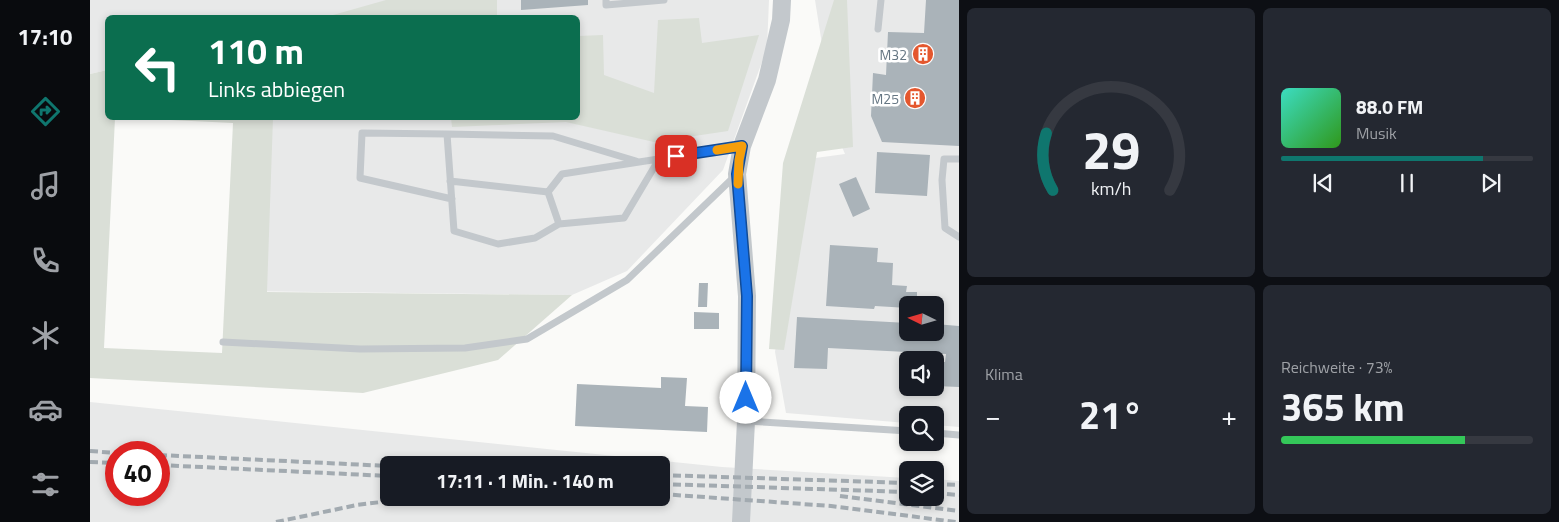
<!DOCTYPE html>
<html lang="de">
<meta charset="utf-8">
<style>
body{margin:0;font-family:"Titillium Web",sans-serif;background:#242831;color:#f1f3f6;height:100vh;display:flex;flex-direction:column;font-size:19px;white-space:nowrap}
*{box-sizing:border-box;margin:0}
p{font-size:16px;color:#9ea1a6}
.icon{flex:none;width:28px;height:28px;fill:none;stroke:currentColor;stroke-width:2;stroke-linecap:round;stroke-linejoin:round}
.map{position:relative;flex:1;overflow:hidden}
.details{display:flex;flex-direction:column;gap:8px;padding:8px;background:#0d0f14;width:600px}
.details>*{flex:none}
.top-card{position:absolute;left:15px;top:15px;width:475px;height:105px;border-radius:8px;box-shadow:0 2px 8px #0003;background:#0b6e4f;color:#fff;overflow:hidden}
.needle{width:32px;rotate:275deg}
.buttons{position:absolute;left:809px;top:296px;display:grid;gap:10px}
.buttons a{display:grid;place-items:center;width:45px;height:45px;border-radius:8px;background:#171b24;box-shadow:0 2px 8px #0003;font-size:25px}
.speed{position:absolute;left:15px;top:441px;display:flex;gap:10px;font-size:25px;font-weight:700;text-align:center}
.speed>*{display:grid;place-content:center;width:65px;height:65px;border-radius:50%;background:#171b24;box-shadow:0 2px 8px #0003;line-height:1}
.speed .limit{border:8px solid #d22;background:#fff;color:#111}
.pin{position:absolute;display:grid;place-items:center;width:42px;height:42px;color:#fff;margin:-21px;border-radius:10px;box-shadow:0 2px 8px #0006}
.me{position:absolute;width:55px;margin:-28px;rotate:0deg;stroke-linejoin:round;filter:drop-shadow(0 0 4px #0008)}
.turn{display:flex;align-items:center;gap:18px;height:105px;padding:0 20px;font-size:22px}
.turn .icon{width:65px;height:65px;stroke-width:2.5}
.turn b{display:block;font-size:35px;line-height:42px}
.big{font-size:38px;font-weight:700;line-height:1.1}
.details .widget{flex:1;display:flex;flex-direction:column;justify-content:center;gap:8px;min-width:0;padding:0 18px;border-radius:8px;background:#242831}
.details .dial{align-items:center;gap:0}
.dial svg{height:130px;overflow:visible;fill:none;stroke:#363941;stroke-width:7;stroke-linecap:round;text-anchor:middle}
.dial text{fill:#f1f3f6;stroke:none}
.song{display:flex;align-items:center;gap:15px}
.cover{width:60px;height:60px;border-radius:8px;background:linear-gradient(135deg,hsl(170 70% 55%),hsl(110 70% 35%))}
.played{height:5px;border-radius:2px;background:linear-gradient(90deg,#0f766e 80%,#363941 80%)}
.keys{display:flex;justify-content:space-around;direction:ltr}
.heat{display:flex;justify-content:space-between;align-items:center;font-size:28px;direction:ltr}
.charge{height:8px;border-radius:4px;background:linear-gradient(90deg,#34c759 73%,#363941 0)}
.details .tiles{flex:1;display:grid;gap:8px;grid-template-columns:repeat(2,1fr)}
.trip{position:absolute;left:290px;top:456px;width:290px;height:50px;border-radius:8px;background:#171b24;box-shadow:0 2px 8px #0003;font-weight:700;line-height:50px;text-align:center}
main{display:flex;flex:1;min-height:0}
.tabs{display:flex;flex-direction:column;width:90px;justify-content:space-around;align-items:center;background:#090b0e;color:#9ea1a6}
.tabs .icon{width:35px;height:35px}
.tabs .current{color:#0f766e}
.tabs b{font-size:22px;color:#f1f3f6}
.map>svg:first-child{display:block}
.built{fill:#e8e9e9;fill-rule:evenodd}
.green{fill:#dadfd7}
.building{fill:#aab3b9}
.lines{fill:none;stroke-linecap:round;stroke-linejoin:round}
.service{stroke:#c3c8cc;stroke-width:7}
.tertiary{stroke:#c3c8cc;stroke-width:18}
.rail{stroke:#a2aab0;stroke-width:4;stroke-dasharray:8 4;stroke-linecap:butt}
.route-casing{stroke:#114b97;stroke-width:12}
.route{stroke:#1a73e8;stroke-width:9}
.slow{stroke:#f59e0b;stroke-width:9}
.labels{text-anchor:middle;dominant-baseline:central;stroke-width:5;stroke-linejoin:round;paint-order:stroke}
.poi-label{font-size:14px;fill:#657683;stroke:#fff;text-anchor:end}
</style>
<main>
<nav class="tabs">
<b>17:10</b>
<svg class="icon current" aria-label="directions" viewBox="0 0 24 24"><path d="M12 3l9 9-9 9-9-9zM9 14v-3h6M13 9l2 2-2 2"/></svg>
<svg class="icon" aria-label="music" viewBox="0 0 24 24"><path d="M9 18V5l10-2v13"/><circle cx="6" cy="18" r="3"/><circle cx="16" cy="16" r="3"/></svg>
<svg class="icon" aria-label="phone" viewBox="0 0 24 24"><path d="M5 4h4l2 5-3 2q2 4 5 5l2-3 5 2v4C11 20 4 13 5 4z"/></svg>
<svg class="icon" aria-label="climate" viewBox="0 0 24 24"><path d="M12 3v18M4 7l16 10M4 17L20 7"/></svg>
<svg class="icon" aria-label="car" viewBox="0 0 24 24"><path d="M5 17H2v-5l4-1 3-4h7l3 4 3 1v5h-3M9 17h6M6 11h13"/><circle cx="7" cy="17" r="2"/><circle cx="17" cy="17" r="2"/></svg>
<svg class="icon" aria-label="filters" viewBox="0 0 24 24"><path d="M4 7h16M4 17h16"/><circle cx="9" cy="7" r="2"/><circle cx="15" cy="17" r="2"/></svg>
</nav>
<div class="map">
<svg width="869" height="522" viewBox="0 0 869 522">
<rect width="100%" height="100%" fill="#fafaf8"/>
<path class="built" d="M0,0h679l-2,48 -44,122 -96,101 -55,24 -330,-4 5,-173h331v-100h-470l-1,52 -17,4z
M725,0h144v427l-24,-2v-10h-27l-1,8 -121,-10 -11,-61 33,-193 37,-5 -9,-21zM818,305h27v27h-27zM818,360h27v28h-27z
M0,402l632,65 185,11 1,20h27v-19l24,2v41h-869zM26,452h43v43h-43zM299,465h272v33h-272z"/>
<path class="green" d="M296,0h111v17h-171z
M744,0h13l6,147 -36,5 -33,198 -15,-1 14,-186z
M609,18l3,25 57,-8 -31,96 -74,11 -88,-20 -114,5 -1,-9h127v-82l25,-1 1,40 50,18 4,-73z
M17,70l1,48h7l-11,230 118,5 11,-230 -104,-5h144l-6,174 305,3 -74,65 -135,33 -273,-15v-304z"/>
<path class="building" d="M431,0h67v5l-67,5z
M836,0h33v146l-77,-4 -11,-26 2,-43 13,2 2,-43 36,1z
M787,152l53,3 -3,41 -52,-3z
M766,177l14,32 -17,8 -14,-33z
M740,245l48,3 -1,14 16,1 -1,22 15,1 -1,6h11v8h6v5h-15v3l-33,-2 -1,3 -48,-3z
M609,283h9l-1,24h-9z
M604,312l25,1v16h-25z
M707,317l111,6v9h27v-8l24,2v61l-24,-1v-24h10l1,-8 -118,-6 -1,21 -33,-1z
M571,377l26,1 -2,28 23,1 -1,25 -132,-6 2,-42 84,4z
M21,471h5v7l-6,-1z"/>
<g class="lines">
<path class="service" d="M516,0v5l58,-5
M788,29l3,-29
M357,134l-85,-1 -2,45 92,21
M569,159l-35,59 -65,6 -11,-32 14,-18 180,-28
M869,159h-15l-2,21 3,48 14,9
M360,181l98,11
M469,224l-24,14 -37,6 -44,-13 -7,-97 106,2 83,25
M133,342l137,7 105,-1 62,-9 100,-59 108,-104
M656,421l162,10
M845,433l24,2"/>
<path class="tertiary" d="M651,522l5,-101 1,-125 -10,-122 5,-28 25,-66 14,-60 1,-20"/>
<path class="rail" d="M0,451l26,2
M69,455l230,11
M0,462l26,1
M69,465l230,11
M571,475l247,8
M571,484l247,8
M845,484l24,1
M845,493l24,2
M571,494l170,12 125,16
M750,496l119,15
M186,522l81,-17 56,-7"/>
</g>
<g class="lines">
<g class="route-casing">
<path id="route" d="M586,156l66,-10 -5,28 10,122 -1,102"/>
</g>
<use href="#route" class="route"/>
<path class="slow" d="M627,150l25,-4 -3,14 -1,24"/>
</g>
<defs>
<g id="building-disc" transform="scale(1.125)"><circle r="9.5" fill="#e4572e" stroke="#fff"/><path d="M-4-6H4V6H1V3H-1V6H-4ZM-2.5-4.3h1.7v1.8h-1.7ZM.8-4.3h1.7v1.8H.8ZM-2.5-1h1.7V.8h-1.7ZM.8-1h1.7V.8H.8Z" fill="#fff"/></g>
</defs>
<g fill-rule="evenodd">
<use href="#building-disc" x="833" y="54"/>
<use href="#building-disc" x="825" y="98"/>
</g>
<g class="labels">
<g class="poi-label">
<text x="817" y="54">M32</text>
<text x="809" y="98">M25</text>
</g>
</g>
</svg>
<div class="buttons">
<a><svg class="needle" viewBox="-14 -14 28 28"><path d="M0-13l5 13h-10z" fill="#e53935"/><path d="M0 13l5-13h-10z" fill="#9ea1a6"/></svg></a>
<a><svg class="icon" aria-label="sound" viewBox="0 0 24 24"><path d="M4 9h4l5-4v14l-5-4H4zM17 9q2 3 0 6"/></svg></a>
<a><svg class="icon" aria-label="search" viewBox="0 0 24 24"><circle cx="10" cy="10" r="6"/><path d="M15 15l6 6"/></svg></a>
<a><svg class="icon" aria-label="layers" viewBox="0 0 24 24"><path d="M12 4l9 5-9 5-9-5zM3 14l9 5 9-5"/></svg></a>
</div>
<div class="speed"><div class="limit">40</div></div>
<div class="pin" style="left:586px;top:156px;background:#d93025"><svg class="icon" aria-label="arrive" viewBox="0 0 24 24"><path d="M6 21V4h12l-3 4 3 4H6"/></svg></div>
<svg class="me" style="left:656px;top:398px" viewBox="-20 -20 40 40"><circle r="19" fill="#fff"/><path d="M0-13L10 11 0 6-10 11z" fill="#1a73e8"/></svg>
<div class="trip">17:11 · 1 Min. · 140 m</div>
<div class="top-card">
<div class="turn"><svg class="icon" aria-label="left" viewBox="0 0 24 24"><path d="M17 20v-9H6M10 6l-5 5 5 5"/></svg><div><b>110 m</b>Links abbiegen</div></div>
</div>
</div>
<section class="details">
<div class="tiles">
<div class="widget dial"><svg viewBox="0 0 100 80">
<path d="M14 69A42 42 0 1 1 86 69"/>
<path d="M14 69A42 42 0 0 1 10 34" stroke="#0f766e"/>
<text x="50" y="56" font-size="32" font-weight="700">29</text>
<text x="50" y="72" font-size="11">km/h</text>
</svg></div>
<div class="widget">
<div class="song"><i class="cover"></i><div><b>88.0 FM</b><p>Musik</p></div></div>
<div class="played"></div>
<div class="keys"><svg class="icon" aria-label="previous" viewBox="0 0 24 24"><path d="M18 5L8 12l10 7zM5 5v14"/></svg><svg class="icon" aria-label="pause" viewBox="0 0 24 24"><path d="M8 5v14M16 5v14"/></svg><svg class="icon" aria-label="next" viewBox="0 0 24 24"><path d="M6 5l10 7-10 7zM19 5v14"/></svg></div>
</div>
<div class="widget"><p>Klima</p>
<div class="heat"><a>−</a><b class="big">21°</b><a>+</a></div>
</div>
<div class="widget"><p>Reichweite · 73%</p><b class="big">365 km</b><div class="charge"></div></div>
</div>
</section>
</main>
